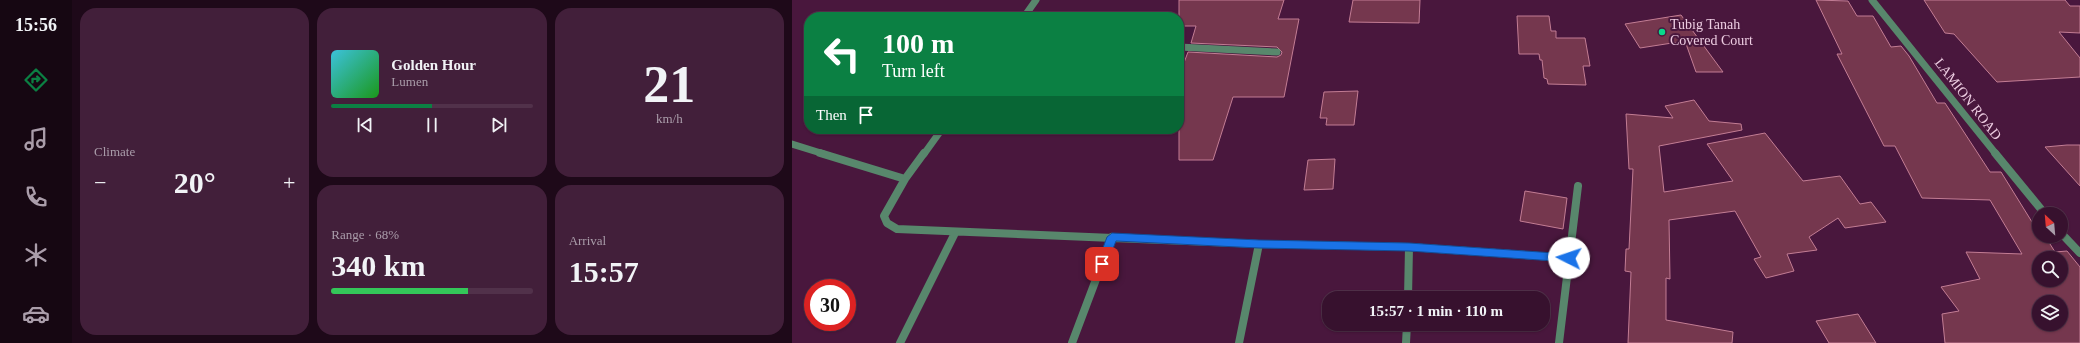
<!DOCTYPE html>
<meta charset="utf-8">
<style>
body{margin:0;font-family:"Times New Roman",serif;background:#421f3a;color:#f1f3f6;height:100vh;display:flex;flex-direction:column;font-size:15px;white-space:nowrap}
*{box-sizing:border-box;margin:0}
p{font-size:13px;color:#aa9daa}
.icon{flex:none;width:22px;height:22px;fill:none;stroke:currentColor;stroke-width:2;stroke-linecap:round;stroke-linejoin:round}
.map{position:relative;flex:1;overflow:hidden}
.details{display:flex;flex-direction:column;gap:8px;padding:8px;background:#1e0919;width:720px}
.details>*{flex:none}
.banner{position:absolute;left:12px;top:12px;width:380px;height:122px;border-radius:16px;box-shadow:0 1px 3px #0004,0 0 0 1px #51314a;background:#0b8043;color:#fff;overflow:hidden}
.needle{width:26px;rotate:334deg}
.tools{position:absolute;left:1240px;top:207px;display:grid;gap:8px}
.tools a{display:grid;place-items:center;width:36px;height:36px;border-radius:50%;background:#37112e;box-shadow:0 1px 3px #0004,0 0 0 1px #51314a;font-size:20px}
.speed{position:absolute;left:12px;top:279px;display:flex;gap:8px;font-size:20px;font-weight:700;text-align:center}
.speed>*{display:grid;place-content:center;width:52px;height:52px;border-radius:50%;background:#37112e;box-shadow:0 1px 3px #0004,0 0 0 1px #51314a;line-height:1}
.speed .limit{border:6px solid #d22;background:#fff;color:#111}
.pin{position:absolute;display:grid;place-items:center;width:34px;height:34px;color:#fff;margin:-17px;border-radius:8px;box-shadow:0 2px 6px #0006}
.me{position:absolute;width:44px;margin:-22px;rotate:274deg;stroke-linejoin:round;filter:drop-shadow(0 0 3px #0008)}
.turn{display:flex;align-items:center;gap:14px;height:84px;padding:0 12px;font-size:18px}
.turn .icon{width:52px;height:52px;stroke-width:2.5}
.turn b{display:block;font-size:28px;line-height:34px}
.then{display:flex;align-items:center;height:38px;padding:0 12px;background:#0003;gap:8px;font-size:15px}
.big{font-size:30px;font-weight:700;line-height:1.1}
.details .widget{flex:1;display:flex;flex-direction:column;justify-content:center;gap:6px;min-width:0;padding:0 14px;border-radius:16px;background:#421f3a}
.details .dial{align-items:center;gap:0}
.dial b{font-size:52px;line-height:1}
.song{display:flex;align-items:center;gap:12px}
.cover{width:48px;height:48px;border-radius:6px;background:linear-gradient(135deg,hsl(190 70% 55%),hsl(120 70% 35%))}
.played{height:4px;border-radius:2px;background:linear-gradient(90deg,#0b8043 50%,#51314a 50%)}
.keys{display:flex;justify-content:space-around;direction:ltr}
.heat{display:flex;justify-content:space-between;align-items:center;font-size:22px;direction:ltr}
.charge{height:6px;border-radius:3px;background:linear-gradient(90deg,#34c759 68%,#51314a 0)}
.details .tiles{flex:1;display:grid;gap:8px;grid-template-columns:repeat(3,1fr)}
.widget:first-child{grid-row:span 2}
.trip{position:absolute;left:530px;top:291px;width:228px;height:40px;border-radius:16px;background:#37112e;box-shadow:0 1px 3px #0004,0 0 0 1px #51314a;font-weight:700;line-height:40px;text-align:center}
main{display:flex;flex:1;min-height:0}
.tabs{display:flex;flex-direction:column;width:72px;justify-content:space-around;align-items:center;background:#160712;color:#aa9daa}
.tabs .icon{width:28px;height:28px}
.tabs .active{color:#0b8043}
.tabs b{font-size:18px;color:#f1f3f6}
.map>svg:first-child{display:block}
.building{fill:#75374e;stroke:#c37d94;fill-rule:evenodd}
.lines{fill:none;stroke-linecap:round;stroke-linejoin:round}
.minor-far1{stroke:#58876c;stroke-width:7}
.minor{stroke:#58876c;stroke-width:8}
.tertiary-far1{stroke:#58876c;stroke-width:7}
.tertiary{stroke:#58876c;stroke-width:8}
.route{fill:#1a73e8;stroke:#114b97}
.poi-dot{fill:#09d98b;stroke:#49173d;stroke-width:1.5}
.labels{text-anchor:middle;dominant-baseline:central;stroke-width:4;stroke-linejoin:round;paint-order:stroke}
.poi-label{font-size:14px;fill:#edcde2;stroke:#49173d;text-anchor:start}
.street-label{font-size:14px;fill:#edcde2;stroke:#49173d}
</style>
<main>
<nav class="tabs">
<b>15:56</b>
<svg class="icon active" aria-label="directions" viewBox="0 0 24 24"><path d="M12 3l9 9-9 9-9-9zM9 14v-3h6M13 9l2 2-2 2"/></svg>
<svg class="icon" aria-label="music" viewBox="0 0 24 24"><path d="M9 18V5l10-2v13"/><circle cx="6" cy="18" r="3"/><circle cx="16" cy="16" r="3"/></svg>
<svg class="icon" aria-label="phone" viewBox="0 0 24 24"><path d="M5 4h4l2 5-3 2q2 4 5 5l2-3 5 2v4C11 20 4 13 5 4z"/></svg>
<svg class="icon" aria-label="climate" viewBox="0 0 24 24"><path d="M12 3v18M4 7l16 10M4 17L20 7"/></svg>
<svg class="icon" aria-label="car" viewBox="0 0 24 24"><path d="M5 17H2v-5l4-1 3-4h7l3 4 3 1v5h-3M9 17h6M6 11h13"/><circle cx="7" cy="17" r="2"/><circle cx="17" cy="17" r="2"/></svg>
</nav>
<section class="details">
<div class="tiles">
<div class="widget"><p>Climate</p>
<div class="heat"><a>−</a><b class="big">20°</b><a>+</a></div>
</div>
<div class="widget">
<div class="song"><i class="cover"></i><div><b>Golden Hour</b><p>Lumen</p></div></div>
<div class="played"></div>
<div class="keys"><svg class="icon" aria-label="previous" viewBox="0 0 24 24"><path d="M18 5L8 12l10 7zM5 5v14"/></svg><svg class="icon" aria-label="pause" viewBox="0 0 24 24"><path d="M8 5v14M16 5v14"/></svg><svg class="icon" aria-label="next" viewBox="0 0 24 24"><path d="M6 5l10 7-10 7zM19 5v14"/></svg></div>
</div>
<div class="widget dial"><b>21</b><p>km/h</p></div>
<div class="widget"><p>Range · 68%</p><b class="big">340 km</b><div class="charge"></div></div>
<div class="widget"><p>Arrival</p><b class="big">15:57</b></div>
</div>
</section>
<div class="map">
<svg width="1288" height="343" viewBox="0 0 1288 343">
<rect width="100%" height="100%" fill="#49173d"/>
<path class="building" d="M387,0h105l-6,19h21l-15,78h-51l-20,63h-34v-92h3l6,-16 89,5 4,-2 1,-3 -5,-5 -86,-4 5,-17h-17z
M561,0h67l-1,23 -70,-1z
M1024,0l32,1 9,15h16l18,31 10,-1 8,10 28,47h8l45,69h11l31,50h5l2,4v10h6l10,16 12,-1 13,16v76h-135l-3,-29 17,-3 -18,-24 39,-8 -14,-27 56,2 -32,-54 -68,-2 -27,-52h-11l-47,-92h5zM1247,258h22v22h-22zM1247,302h22v22h-22z
M1132,0h141l5,6h10v27l-21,-1 21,26v19l-83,5 -43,-48 -9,-1z
M889,15l42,57h-27l-11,-31 -45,7 -15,-24z
M725,16h32l2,15h5v7h29l5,28h-7l3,19 -38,-1 -1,-5 -3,-1 -2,-18h-2l-1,-6h-20z
M566,91l-4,34h-28l1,-7h-7l4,-26z
M902,100l15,21 32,3 1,6 -83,16 5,46 69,-11 -26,-37 58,-11 38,48 37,-5 20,28 11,-2 15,20 -41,6 -7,-10 -29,19 8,13 -30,4 7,17 -28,7 -12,-19 7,-2 -26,-46 -66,9 1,59 -4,-1v42l67,12 -1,11h-104l3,-71 -6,-1 1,-22h3l4,-80h-4l-3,-55 47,4 -8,-12z
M1275,145h13v41l-35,-39z
M543,159l-2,30 -29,1 4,-30z
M733,191l42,7 -4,31 -43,-8z
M1066,314l18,29h-47l-13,-22z"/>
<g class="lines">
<path class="minor-far1" d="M232,17l12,-17
M387,47l98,5
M0,144l32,10
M132,154l18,-25"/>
<path class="minor" d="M28,153l85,26
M132,153l-19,26 -21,37 3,7 10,6 362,15 150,3 160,11
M616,298l1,-51
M108,343l55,-110
M280,343l40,-106
M447,343l20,-99
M614,343l1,-19
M767,343l19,-157"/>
<path class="tertiary-far1" d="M1080,0l124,154"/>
<path class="tertiary" d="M1203,153l50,61
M1269,233l19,20"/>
</g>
<path class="route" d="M320,233l147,7 150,3 160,11 5,4 -5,4 -160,-11 -150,-3 -143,-7 -10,26 -4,1 -5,-4 10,-27z"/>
<circle class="poi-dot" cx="870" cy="32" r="4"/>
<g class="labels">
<g class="poi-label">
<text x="878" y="24">Tubig Tanah<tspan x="878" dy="16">Covered Court</tspan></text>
</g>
<g class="street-label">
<text transform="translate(1176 99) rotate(52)">LAMION ROAD</text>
</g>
</g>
</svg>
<div class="tools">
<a><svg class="needle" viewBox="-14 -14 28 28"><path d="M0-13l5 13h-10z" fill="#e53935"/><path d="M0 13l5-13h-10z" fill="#aa9daa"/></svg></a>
<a><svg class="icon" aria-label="search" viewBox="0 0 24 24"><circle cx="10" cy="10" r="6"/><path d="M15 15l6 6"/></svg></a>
<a><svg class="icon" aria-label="layers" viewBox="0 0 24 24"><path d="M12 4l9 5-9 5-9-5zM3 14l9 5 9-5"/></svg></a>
</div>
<div class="speed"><div class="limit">30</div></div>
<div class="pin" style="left:310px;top:264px;background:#d93025"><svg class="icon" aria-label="arrive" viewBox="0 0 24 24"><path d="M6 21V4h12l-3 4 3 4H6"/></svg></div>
<svg class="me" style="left:777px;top:258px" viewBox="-20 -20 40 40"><circle r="19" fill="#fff"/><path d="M0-13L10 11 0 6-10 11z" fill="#1a73e8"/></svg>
<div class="trip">15:57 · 1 min · 110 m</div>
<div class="banner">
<div class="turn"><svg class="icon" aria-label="left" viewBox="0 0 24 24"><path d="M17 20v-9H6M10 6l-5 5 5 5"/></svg><div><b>100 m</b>Turn left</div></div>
<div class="then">Then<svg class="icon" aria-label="arrive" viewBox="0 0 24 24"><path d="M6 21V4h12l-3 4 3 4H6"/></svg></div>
</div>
</div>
</main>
